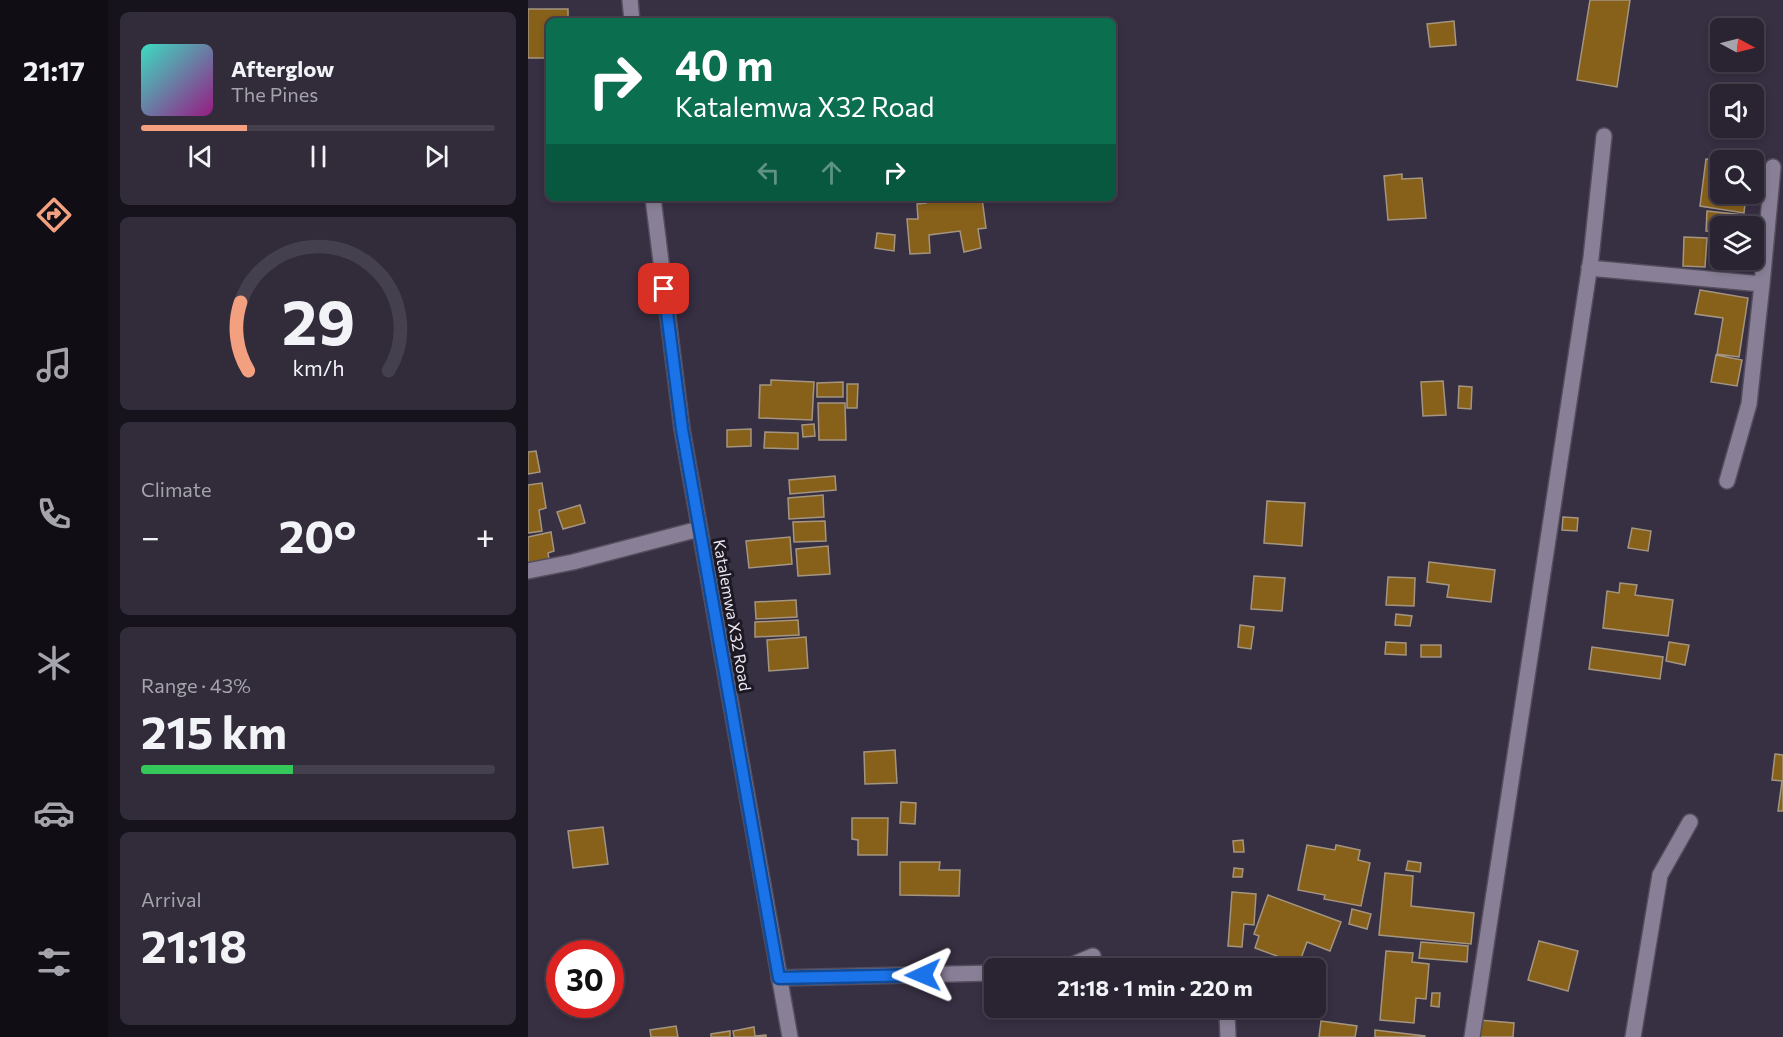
<!DOCTYPE html>
<meta charset="utf-8">
<style>
body{margin:0;font-family:Commissioner,sans-serif;background:#312b3a;color:#f1f3f6;height:100vh;display:flex;flex-direction:column;font-size:22px;white-space:nowrap}
*{box-sizing:border-box;margin:0}
p{font-size:20px;color:#a5a4ac}
.icon{flex:none;width:33px;height:33px;fill:none;stroke:currentColor;stroke-width:2;stroke-linecap:round;stroke-linejoin:round}
.map{position:relative;flex:1;overflow:hidden}
.side{display:flex;flex-direction:column;gap:12px;padding:12px;background:#17131c;width:420px}
.side>*{flex:none}
.hud{position:absolute;left:18px;top:18px;width:570px;height:183px;border-radius:9px;box-shadow:0 3px 9px #0003,0 0 0 2px #45404d;background:#0b6e4f;color:#fff;overflow:hidden}
.needle{width:39px;rotate:97deg}
.buttons{position:absolute;left:1182px;top:18px;display:grid;gap:12px}
.buttons a{display:grid;place-items:center;width:54px;height:54px;border-radius:9px;background:#292332;box-shadow:0 3px 9px #0003,0 0 0 2px #45404d;font-size:30px}
.speed{position:absolute;left:18px;top:940px;display:flex;gap:12px;font-size:30px;font-weight:700;text-align:center}
.speed>*{display:grid;place-content:center;width:78px;height:78px;border-radius:50%;background:#292332;box-shadow:0 3px 9px #0003,0 0 0 2px #45404d;line-height:1}
.speed .limit{border:9px solid #d22;background:#fff;color:#111}
.pin{position:absolute;display:grid;place-items:center;width:51px;height:51px;color:#fff;margin:-26px;border-radius:12px;box-shadow:0 3px 9px #0006}
.me{position:absolute;width:66px;margin:-33px;rotate:269deg;stroke-linejoin:round;filter:drop-shadow(0 0 4px #0008)}
.turn{display:flex;align-items:center;gap:21px;height:126px;padding:0 30px;font-size:27px}
.turn .icon{width:78px;height:78px;stroke-width:2.5}
.turn b{display:block;font-size:42px;line-height:51px}
.lanes{display:flex;align-items:center;height:57px;padding:0 30px;background:#0003;justify-content:center;gap:30px;direction:ltr}
.lanes .off{opacity:.35}
.big{font-size:45px;font-weight:700;line-height:1.1}
.side .tile{flex:1;display:flex;flex-direction:column;justify-content:center;gap:9px;min-width:0;padding:0 21px;border-radius:9px;background:#312b3a}
.side .dial{align-items:center;gap:0}
.dial svg{height:156px;overflow:visible;fill:none;stroke:#45404d;stroke-width:7;stroke-linecap:round;text-anchor:middle}
.dial text{fill:#f1f3f6;stroke:none}
.song{display:flex;align-items:center;gap:18px}
.cover{width:72px;height:72px;border-radius:9px;background:linear-gradient(135deg,hsl(170 70% 55%),hsl(310 70% 35%))}
.played{height:6px;border-radius:3px;background:linear-gradient(90deg,#f2a080 30%,#45404d 30%)}
.keys{display:flex;justify-content:space-around;direction:ltr}
.heat{display:flex;justify-content:space-between;align-items:center;font-size:33px;direction:ltr}
.charge{height:9px;border-radius:4px;background:linear-gradient(90deg,#34c759 43%,#45404d 0)}
.trip{position:absolute;left:456px;top:958px;width:342px;height:60px;border-radius:9px;background:#292332;box-shadow:0 3px 9px #0003,0 0 0 2px #45404d;font-weight:700;line-height:60px;text-align:center}
main{display:flex;flex:1;min-height:0}
.tabs{display:flex;flex-direction:column;width:108px;justify-content:space-around;align-items:center;background:#100e14;color:#a5a4ac}
.tabs .icon{width:42px;height:42px}
.tabs .active{color:#f2a080}
.tabs b{font-size:27px;color:#f1f3f6}
.map>svg:first-child{display:block}
.building{fill:#87601a;stroke:#a49580;stroke-width:1.5}
.lines{fill:none;stroke-linecap:round;stroke-linejoin:round}
.minor-casing{stroke:#544d5d;stroke-width:18}
.minor{stroke:#898097;stroke-width:15}
.route-casing{stroke:#114b97;stroke-width:15}
.route{stroke:#1a73e8;stroke-width:10}
.labels{text-anchor:middle;dominant-baseline:central;stroke-width:6;stroke-linejoin:round;paint-order:stroke}
.street-label{font-size:16px;fill:#ece7f4;stroke:#1c1922}
</style>
<main>
<nav class="tabs">
<b>21:17</b>
<svg class="icon active" aria-label="directions" viewBox="0 0 24 24"><path d="M12 3l9 9-9 9-9-9zM9 14v-3h6M13 9l2 2-2 2"/></svg>
<svg class="icon" aria-label="music" viewBox="0 0 24 24"><path d="M9 18V5l10-2v13"/><circle cx="6" cy="18" r="3"/><circle cx="16" cy="16" r="3"/></svg>
<svg class="icon" aria-label="phone" viewBox="0 0 24 24"><path d="M5 4h4l2 5-3 2q2 4 5 5l2-3 5 2v4C11 20 4 13 5 4z"/></svg>
<svg class="icon" aria-label="climate" viewBox="0 0 24 24"><path d="M12 3v18M4 7l16 10M4 17L20 7"/></svg>
<svg class="icon" aria-label="car" viewBox="0 0 24 24"><path d="M5 17H2v-5l4-1 3-4h7l3 4 3 1v5h-3M9 17h6M6 11h13"/><circle cx="7" cy="17" r="2"/><circle cx="17" cy="17" r="2"/></svg>
<svg class="icon" aria-label="filters" viewBox="0 0 24 24"><path d="M4 7h16M4 17h16"/><circle cx="9" cy="7" r="2"/><circle cx="15" cy="17" r="2"/></svg>
</nav>
<section class="side">
<div class="tile">
<div class="song"><i class="cover"></i><div><b>Afterglow</b><p>The Pines</p></div></div>
<div class="played"></div>
<div class="keys"><svg class="icon" aria-label="previous" viewBox="0 0 24 24"><path d="M18 5L8 12l10 7zM5 5v14"/></svg><svg class="icon" aria-label="pause" viewBox="0 0 24 24"><path d="M8 5v14M16 5v14"/></svg><svg class="icon" aria-label="next" viewBox="0 0 24 24"><path d="M6 5l10 7-10 7zM19 5v14"/></svg></div>
</div>
<div class="tile dial"><svg viewBox="0 0 100 80">
<path d="M14 69A42 42 0 1 1 86 69"/>
<path d="M14 69A42 42 0 0 1 10 34" stroke="#f2a080"/>
<text x="50" y="56" font-size="32" font-weight="700">29</text>
<text x="50" y="72" font-size="11">km/h</text>
</svg></div>
<div class="tile"><p>Climate</p>
<div class="heat"><a>−</a><b class="big">20°</b><a>+</a></div>
</div>
<div class="tile"><p>Range · 43%</p><b class="big">215 km</b><div class="charge"></div></div>
<div class="tile"><p>Arrival</p><b class="big">21:18</b></div>
</section>
<div class="map">
<svg width="1255" height="1037" viewBox="0 0 1255 1037">
<rect width="100%" height="100%" fill="#372f42"/>
<path class="building" d="M1062,0h40l-13,87 -40,-7z
M0,9h40v12h-19v37h-21z
M926,21l2,24 -26,2 -3,-23z
M1178,159l14,2v33h26l-2,19 -44,-7z
M874,174v5l20,-1 4,40 -38,2 -4,-44z
M397,198h57l4,30 -8,1 3,19 -17,4 -4,-21 -31,4 1,18 -20,1 -3,-35h11l-1,-15 9,-1z
M1179,211l37,4 -1,11h-23v6l-14,-1z
M349,233l18,2 -1,16 -19,-3z
M1156,237l23,1 -2,29 -22,-1z
M1172,290l48,8 -9,59 -22,-3 6,-36 -28,-4z
M1188,355l26,5 -5,26 -26,-4z
M243,380l43,2 -2,38 -53,-2 1,-33h11z
M915,381l3,34 -23,1 -2,-34z
M315,382v15h-26v-14z
M319,384h11l-1,24h-10z
M931,386l13,1 -1,22 -13,-1z
M290,403h27l1,37h-27z
M286,424l1,12 -12,1 -1,-12z
M223,429v17l-24,1v-17z
M237,432l33,1v16l-34,-1z
M8,451l4,21 -12,2v-22z
M307,476l1,14 -46,4 -1,-14z
M14,483l4,25 -7,2 3,21 -14,2v-48z
M295,495l1,22 -35,2 -1,-21z
M739,501l38,2 -3,43 -38,-3z
M52,505l5,18 -22,6 -6,-17z
M1035,517l15,1 -1,13 -15,-1z
M297,521l1,20 -32,1 -1,-20z
M1104,528l19,3 -3,20 -20,-3z
M23,532l3,19 -6,2 2,12 -22,3v-31z
M262,537l2,27 -43,4 -3,-27z
M300,546l2,28 -32,2 -2,-27z
M901,562l66,8 -4,32 -44,-5 2,-12 -22,-3z
M726,576l31,2 -3,33 -31,-2z
M860,577l27,1 -1,28 -28,-1z
M1092,583l17,2 -2,10 38,5 -5,36 -65,-8 4,-37 12,2z
M268,600l1,17 -41,2 -1,-17z
M868,614l16,2 -2,10 -15,-1z
M270,620l1,15 -44,2v-15z
M712,625l14,2 -3,22 -13,-2z
M278,637l2,31 -39,3 -2,-31z
M858,642l20,1v12l-21,-1z
M1141,642l20,3 -4,20 -19,-4z
M893,645h20v12h-20z
M1064,647l71,10 -3,22 -71,-10z
M367,750l2,33 -32,1 -1,-32z
M1247,754l8,1v56h-5l4,-30 -10,-1z
M373,802l15,1 -1,21 -15,-1z
M324,818h36l-1,37h-29v-15l-6,-1z
M75,827l5,37 -35,4 -5,-37z
M715,840l1,12h-10l-1,-11z
M779,845l28,5 1,-5 24,5 -2,10 12,3 -9,43 -37,-7 1,-4 -27,-5z
M880,861l13,2 -1,9 -14,-2z
M372,862h40l-1,8h21l-1,26 -59,-1z
M706,868l9,1 -1,8h-9z
M857,873l28,3 -2,30 63,7 -3,31 -92,-9z
M704,892l24,2 -2,31 -10,-1 -2,23 -14,-1z
M740,895l73,27 -11,29 -23,-9 -10,27h-14l-9,-3 3,-10 -22,-8 4,-12 -5,-2z
M824,909l19,5 -4,15 -18,-5z
M1011,941l39,10 -10,40 -40,-11z
M893,942l47,4 -1,16 -48,-4z
M858,951l27,2 -1,9 17,2 -3,35 -10,-1 -2,25 -34,-3z
M904,993h8l-1,14 -8,-1z
M951,1020l35,3 -1,14h-36z
M793,1021l36,5 -2,11h-36z
M148,1026l2,11h-27l-1,-7z
M226,1027l1,9 11,-1v2h-32l-1,-6z
M847,1030l50,6v1h-50z
M202,1031v6h-19v-3z"/>
<g class="lines">
<g class="minor-casing">
<path id="minor" d="M102,0l2,21
M125,198l29,231 108,608
M1061,268l173,16 -13,120 -22,77
M1234,284l11,-117
M0,571l45,-9 126,-33
M534,969l31,-13
M251,978l215,-5
M699,1013l1,24
M944,1037l119,-779 13,-122
M1105,1037l27,-162 30,-53"/>
</g>
<use href="#minor" class="minor"/>
</g>
<g class="lines">
<g class="route-casing">
<path id="route" d="M136,289l18,140 97,549 144,-3"/>
</g>
<use href="#route" class="route"/>
</g>
<g class="labels">
<g class="street-label">
<text transform="translate(205 615) rotate(80)">Katalemwa X32 Road</text>
</g>
</g>
</svg>
<div class="buttons">
<a><svg class="needle" viewBox="-14 -14 28 28"><path d="M0-13l5 13h-10z" fill="#e53935"/><path d="M0 13l5-13h-10z" fill="#a5a4ac"/></svg></a>
<a><svg class="icon" aria-label="sound" viewBox="0 0 24 24"><path d="M4 9h4l5-4v14l-5-4H4zM17 9q2 3 0 6"/></svg></a>
<a><svg class="icon" aria-label="search" viewBox="0 0 24 24"><circle cx="10" cy="10" r="6"/><path d="M15 15l6 6"/></svg></a>
<a><svg class="icon" aria-label="layers" viewBox="0 0 24 24"><path d="M12 4l9 5-9 5-9-5zM3 14l9 5 9-5"/></svg></a>
</div>
<div class="speed"><div class="limit">30</div></div>
<div class="pin" style="left:136px;top:289px;background:#d93025"><svg class="icon" aria-label="arrive" viewBox="0 0 24 24"><path d="M6 21V4h12l-3 4 3 4H6"/></svg></div>
<svg class="me" style="left:395px;top:975px" viewBox="-20 -20 40 40"><path d="M0-17L14 15 0 8-14 15z" fill="#1a73e8" stroke="#fff" stroke-width="4"/></svg>
<div class="trip">21:18 · 1 min · 220 m</div>
<div class="hud">
<div class="turn"><svg class="icon" aria-label="right" viewBox="0 0 24 24"><path d="M7 20v-9h11M14 6l5 5-5 5"/></svg><div><b>40 m</b>Katalemwa X32 Road</div></div>
<div class="lanes"><svg class="icon off" aria-label="left" viewBox="0 0 24 24"><path d="M17 20v-9H6M10 6l-5 5 5 5"/></svg><svg class="icon off" aria-label="ahead" viewBox="0 0 24 24"><path d="M12 20V5M6 11l6-6 6 6"/></svg><svg class="icon" aria-label="right" viewBox="0 0 24 24"><path d="M7 20v-9h11M14 6l5 5-5 5"/></svg></div>
</div>
</div>
</main>
